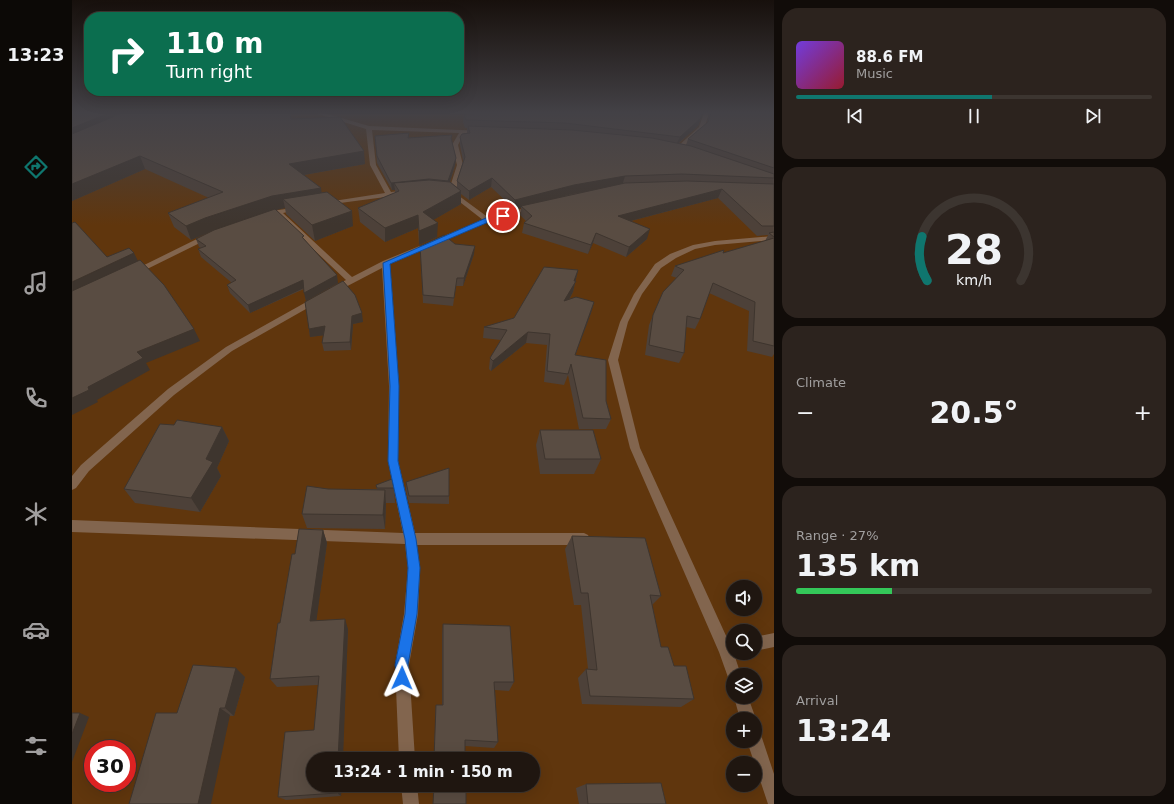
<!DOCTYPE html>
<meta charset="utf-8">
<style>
body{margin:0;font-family:"DejaVu Sans",sans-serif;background:#2c231e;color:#f1f3f6;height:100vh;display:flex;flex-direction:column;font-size:15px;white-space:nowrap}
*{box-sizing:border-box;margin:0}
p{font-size:13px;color:#a19f9f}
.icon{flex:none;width:22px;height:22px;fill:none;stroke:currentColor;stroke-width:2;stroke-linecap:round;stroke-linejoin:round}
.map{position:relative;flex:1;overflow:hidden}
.panel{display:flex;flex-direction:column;gap:8px;padding:8px;background:#110c09;width:400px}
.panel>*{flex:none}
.guide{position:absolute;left:12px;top:12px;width:380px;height:84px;border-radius:16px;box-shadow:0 4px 16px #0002,0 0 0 1px #3c3530;background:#0b6e4f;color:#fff;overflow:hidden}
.fabs{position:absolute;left:654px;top:580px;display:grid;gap:8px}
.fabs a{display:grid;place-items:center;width:36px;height:36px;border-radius:50%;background:#1f1610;box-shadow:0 4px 16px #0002,0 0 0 1px #3c3530;font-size:20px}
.speed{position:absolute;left:12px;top:740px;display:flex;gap:8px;font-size:20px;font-weight:700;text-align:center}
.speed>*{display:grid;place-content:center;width:52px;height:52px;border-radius:50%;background:#1f1610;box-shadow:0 4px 16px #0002,0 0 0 1px #3c3530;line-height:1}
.speed .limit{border:6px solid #d22;background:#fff;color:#111}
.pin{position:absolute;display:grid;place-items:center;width:34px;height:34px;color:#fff;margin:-17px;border:2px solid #fff;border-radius:50%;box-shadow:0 1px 4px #0007}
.me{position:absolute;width:44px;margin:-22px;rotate:1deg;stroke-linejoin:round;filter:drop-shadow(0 0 3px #0008)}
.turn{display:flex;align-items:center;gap:14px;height:84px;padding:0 16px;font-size:18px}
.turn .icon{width:52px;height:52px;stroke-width:2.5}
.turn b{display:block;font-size:28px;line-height:34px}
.big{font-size:30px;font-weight:600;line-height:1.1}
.panel .tile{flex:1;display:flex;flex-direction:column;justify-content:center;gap:6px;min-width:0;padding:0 14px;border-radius:16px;background:#2c231e}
.panel .dial{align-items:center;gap:0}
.dial svg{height:104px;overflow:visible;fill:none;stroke:#3c3530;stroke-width:7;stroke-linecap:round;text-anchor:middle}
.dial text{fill:#f1f3f6;stroke:none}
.song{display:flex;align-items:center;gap:12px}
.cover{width:48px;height:48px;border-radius:6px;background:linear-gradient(135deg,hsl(260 70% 55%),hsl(350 70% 35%))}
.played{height:4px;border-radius:2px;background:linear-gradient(90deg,#0f766e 55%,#3c3530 55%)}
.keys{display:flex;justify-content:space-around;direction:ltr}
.heat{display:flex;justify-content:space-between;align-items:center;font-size:22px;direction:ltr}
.charge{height:6px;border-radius:3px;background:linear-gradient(90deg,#34c759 27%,#3c3530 0)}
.trip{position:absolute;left:234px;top:752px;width:234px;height:40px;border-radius:20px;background:#1f1610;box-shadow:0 4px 16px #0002,0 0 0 1px #3c3530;font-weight:600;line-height:40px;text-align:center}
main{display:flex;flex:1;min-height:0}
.dock{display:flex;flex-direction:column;width:72px;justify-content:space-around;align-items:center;background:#0c0906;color:#a19f9f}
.dock .icon{width:28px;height:28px}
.dock .on{color:#0f766e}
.dock b{font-size:18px;color:#f1f3f6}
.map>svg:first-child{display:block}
.green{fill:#60360d;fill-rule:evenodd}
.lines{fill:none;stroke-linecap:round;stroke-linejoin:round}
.minor{fill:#82654e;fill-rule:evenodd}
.wall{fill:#4d4139}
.shaded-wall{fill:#3e352e}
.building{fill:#594c42;stroke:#3e352e}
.route{fill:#1a73e8;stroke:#114b97}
</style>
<main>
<nav class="dock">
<b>13:23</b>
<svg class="icon on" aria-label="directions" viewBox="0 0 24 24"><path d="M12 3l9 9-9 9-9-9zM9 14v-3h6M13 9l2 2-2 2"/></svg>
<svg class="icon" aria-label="music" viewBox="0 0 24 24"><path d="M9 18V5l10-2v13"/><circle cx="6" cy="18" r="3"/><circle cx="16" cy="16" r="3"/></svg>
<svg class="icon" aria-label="phone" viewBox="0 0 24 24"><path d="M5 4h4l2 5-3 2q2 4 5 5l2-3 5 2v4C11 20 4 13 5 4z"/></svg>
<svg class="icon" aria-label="climate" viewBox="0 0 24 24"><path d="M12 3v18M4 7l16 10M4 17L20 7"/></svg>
<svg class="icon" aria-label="car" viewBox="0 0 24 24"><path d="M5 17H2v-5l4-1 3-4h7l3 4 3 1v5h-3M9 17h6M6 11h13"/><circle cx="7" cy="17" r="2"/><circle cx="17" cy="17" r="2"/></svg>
<svg class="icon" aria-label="filters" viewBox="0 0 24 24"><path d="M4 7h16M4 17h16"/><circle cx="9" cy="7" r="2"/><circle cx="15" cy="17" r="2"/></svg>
</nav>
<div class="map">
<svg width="702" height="804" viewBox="0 0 702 804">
<rect width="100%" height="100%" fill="#291e15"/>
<path class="green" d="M0,113h702v691h-702zM661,587h22v22h-22zM661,631h22v22h-22zM661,675h22v22h-22zM661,719h22v22h-22zM21,749h34v34h-34zM241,759h220v26h-220zM661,763h22v22h-22z"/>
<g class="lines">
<path class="minor" d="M246,113h6l45,13 113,5v2l-2,1 -16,-1 -6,12 5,20 -8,28 34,25 43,-12 3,2 -45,13 -100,43 9,122 -1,75 17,72h169l4,2 2,4 -2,4 -4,2h-167l3,23 -2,46 -9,51 6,94h-16l-4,-94 9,-51 4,-46 -3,-24 -333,-12v-12l331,13 -15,-72 1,-75 -7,-118 -46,24h-6v-4l16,-8 -69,-65 -11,3 -3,-2 15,-6 23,-3v2l-18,4 69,64 31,-16 100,-41 -36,-28 2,-2 8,-25 -5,-20 7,-12 -87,-3 4,35 15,27 17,-2 3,2 -3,2 -83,11 -1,-1 3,-2 58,-9 -15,-28 -4,-36 -48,-15z
M632,113h5l-5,16 -24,21h-4v-2l23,-21z
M135,234l7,2 -77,38h-6l-1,-2z
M702,236v4l-59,5 -20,4 -19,9 -15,10 -19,26 -14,28 -10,38 22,88 93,203 8,24h-8v7l-4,-2 -10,-28 -89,-204 -22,-88 12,-38 14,-28 21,-30 15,-10 23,-9 22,-4z
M245,296l4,3 -1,2 -88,50 -58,44 -85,76 -13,17 -4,2v-14l9,-11 87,-76 58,-42z
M702,633v14l-19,4v-14z
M662,697h14l8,22 -1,2v-2h-15z
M683,733l6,2 13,39v30h-6l-21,-63h8z
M329,785h16l2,19h-16z"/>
</g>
<path class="wall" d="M0,113h219v6l74,45 -61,11 17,13v5l32,33 -38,15 -29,-27 -1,-6 -9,2 29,30 33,43 -32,18 -2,-12 -54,24 -20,-20 -3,-8 5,-2 -31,-26 -3,-8 3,-1 -2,-1 -3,-8 33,-14 -19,7 -19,8 -17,-13 -6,-14 41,-15 -64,-29 -73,32z
M637,113h65v241l-2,3 -25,-6 2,-40 -40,-18 -9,26 -5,10 -9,-2 -2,26 -5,10 -34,-8 4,-30 14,-33 14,-14 -6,-2 4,-10 90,-25 3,-6 -11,1 -39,-38 -87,23 16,18 -21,18 -33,-14 -5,11 -66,-21 2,-10 2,-2 -6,-6 1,-7 -7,1 -23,-22 -22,13 -8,-6v10l-28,16 4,17 -18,8 -1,-17 -33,14 -25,-20 -2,-14 37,-15v-3h-3l-15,-27 -2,-27 34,-3v5l43,4 4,16 -1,7 -5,17 7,5v-6l6,-20 -3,-16v-8l7,-4v-5h-2l-2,-6 1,-8 176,1 61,3 -3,8 -19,17 7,2 2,-6 19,-16z
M383,244l19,10 -11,32h-7l-3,20 -30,-3 -3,-57z
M506,270l-5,22 -4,8 25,2 -3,11 -16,43 31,45 5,18 -5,10h-27l-11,-54 -4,10 -20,-3 3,-37 -21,-2 -35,28 -2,-2 1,-11 11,-18 -18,-2 1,-11 30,-9z
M291,322l-10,2 -2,26 -27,1 -2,-8 2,-8 -14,2 -1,-8z
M102,425l48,2 7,14 -12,27 4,8 -21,36 -65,-9 -11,-14z
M468,430l61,29 -7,15h-54l-4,-29z
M334,482l43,14v8l-40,-1 -3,-13z
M304,485l18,3 1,15h-9l-1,26 -78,-1 -5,-14 26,-25h49z
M251,530l4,13 -11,78 32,8 -7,167 -55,4 -8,-3 36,-67 4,-45 -41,2 -7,-8 25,-125z
M500,536l89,60 -9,9 9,42 13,19 20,33 -13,8 -99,-3 -4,-26 8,-9h2l-7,-64h-7l-9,-56z
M371,624l71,58 -5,9 -14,-1 3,52 -4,6 -29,-2v13h-31l2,-54h6v-70z
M173,677l-11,39 -57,-3z
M514,784l80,20h-87l-3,-16z"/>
<path class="shaded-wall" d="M37,113h32l-69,30v-15z
M629,118l-3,8 -22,19 4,-8z
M292,151l1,13 -73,13 -3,-13z
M68,156l5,13 -73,32v-17z
M384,158l-1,7 -7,23v-7z
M553,176l-3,10 -50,8 -49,13 -2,-1v2l-7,1 1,-9 59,-15z
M420,178l-1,9 -22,13v-9z
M357,179v8l-35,-4 1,7h-3l-1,-7z
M249,188l2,14 -40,-3 2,9 -9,2 -66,22 -19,8 -5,-14 19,-8 67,-22z
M650,189l-4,9 -103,27 3,-9z
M389,191v13l-38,22v-14z
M280,211l1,15 -38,15 -3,-16z
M346,215v13l-33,14v-14z
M366,223l-1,14 -18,8v-14z
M578,229l-3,10 -21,18 3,-10z
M524,233l-3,10 -5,11 3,-9z
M403,246l-1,8 -11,32 1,-8z
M62,253l6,12 -68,33v-16z
M506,270l-5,22 -11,20 2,-11z
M265,275l1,8 -32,18 -2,-8z
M231,280l1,8 -54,25 -2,-8z
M522,302l-3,11 -20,53 4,-11z
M290,313l1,9 -10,2 -2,26 -1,-8 2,-26z
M253,326l1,9 -16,2 -1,-8z
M122,329l6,12 -54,22 4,7 -53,30 1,2 -26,13v-17l65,-46z
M456,332l-2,11 -35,28 2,-10z
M150,427l7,14 -12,27 4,8 -21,36 -9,-14 15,-39z
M313,490l1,14 -1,25 -2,-14z
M251,530l4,13 -12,88 -5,-10z
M273,619l3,10 -5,130h-5z
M164,668l9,9 -11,39 -9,-8z
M148,708l10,7 -19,89h-13z
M8,713l9,4 -17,45v-28z
M265,785h5l-1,11 -4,-3z"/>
<path class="building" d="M0,113h37l-37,15z
M50,113h168l1,6 49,-2 24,34 -75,13 32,24 -49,8 -67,22 -19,8 -18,-13 55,-21 -83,-36 -68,28v-50z
M417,113h149l2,2 2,-2h60l-1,5 -21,19 -115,-14 -99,-3 -2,-6z
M639,113h63v55l-86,-29 20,-17z
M396,126l104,4 80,8 39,8 83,28v4l-92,-4 -57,2 -51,9 -59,15 -23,-22 -23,13 -12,-10 8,-24 -5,-20 2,-3 8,-1z
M337,133l-1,5 44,-3 -1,3 5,20 -8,23 -19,-2 -38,4 -14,-27 -2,-20z
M357,180l21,2 11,9 -38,21 15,11 -19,8 -1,-16 -33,13 -27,-20 41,-17 -5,-8z
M615,181l87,3v42h-12l-40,-37 -104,27 32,13 -21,18 -33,-14 -5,12 -67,-22 8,-7 -11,-10 104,-23z
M255,192l25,19 -40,14 -29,-26z
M203,209l29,27 -2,1 35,38 -33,18 -1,-13 -55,25 -21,-20 9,-5 -38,-31 8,-3 -10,-7 18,-9z
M3,222l32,35 22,-9 5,5 -62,29v-59z
M702,232v5l-5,-4z
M372,235l11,9 20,2 -11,32h-7l-3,20 -31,-3 -3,-49z
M702,238v108l-21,-5 2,-39 -42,-19 -13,36 -13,-3 -3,37 -35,-8 4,-30 10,-23 21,-22 -9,-4 49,-16 -1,3z
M68,260l24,25 30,44 -57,23 6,6 -55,29 1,3 -17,8v-107z
M472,267l34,3 -4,11h2l-12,20 12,-4 18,5 -19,53 31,5v41l5,18 -28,-1 -12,-54 -3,10 -21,-3 3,-37 -22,-2 -35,29 -3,-3 17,-28 -23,-3 30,-9z
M271,281l12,14 7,18 -10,3 -2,26 -28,1 3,-17 -16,3 -4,-27z
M105,420l45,7 -16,32 7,3 -22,36 -67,-9 36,-65 14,1z
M468,430h53l8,29h-56z
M377,468v28h-40l-3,-14z
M320,479l2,9h-17l-1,-3z
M235,486l21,3 57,1 -2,25 -81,-1z
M227,529l24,1 -13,91 35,-2 -7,140h-25v26h24v8l-59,4 7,-65 29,-2 5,-54 -49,3 8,-56h2l12,-69h3z
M500,536l73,2 16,58 -11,-1 11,52h7l6,19h12l8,33 -104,-3 -4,-27 11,1 -9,-77h-7z
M371,624l67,2 4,56h-20l4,60 -33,-2v19h-31l2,-54h7z
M121,665l43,3 -11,40h-5l-22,96h-69l27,-91h21z
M0,713h8l-8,21z
M589,783l5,21h-78l-2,-20z
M362,785h32v19h-33z"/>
<linearGradient id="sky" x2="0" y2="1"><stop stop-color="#17100c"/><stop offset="0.5" stop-color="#434146"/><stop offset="1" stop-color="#434146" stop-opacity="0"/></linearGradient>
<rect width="702" height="225" fill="url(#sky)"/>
<path class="route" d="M431,214l3,2 -1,1 -14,4 -101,43 9,122 -1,75 18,78 4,29 -3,46 -9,51 1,13 -2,5 -5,2 -4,-2 -3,-18 10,-51 3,-46 -3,-29 -17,-78 2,-75 -7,-123 103,-45z"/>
</svg>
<div class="fabs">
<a><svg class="icon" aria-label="sound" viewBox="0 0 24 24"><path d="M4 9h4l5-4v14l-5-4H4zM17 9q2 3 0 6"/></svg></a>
<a><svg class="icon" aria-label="search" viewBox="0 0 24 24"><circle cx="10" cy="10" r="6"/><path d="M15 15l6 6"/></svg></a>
<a><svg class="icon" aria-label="layers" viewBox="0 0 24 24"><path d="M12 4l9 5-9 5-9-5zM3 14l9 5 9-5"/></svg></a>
<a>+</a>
<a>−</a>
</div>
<div class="speed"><div class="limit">30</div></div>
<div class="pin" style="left:431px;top:216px;background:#d93025"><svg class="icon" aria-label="arrive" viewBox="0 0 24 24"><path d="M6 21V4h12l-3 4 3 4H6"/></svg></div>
<svg class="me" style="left:330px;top:678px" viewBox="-20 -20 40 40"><path d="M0-17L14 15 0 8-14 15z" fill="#1a73e8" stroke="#fff" stroke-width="4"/></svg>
<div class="trip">13:24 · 1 min · 150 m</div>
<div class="guide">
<div class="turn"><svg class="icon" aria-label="right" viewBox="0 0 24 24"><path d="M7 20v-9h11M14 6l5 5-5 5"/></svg><div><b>110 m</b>Turn right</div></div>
</div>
</div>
<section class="panel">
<div class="tile">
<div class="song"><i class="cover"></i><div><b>88.6 FM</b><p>Music</p></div></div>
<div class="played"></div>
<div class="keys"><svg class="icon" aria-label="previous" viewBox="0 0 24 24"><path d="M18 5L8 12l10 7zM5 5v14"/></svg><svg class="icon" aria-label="pause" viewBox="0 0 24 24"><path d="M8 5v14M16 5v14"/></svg><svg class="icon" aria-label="next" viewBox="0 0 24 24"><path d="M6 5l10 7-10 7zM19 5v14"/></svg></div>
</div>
<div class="tile dial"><svg viewBox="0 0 100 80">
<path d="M14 69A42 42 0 1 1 86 69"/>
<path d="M14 69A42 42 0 0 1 10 35" stroke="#0f766e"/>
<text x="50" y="56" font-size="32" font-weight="700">28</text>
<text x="50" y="72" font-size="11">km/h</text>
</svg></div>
<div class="tile"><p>Climate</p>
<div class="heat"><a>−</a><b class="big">20.5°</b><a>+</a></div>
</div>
<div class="tile"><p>Range · 27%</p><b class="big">135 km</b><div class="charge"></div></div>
<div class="tile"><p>Arrival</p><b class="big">13:24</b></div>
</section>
</main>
